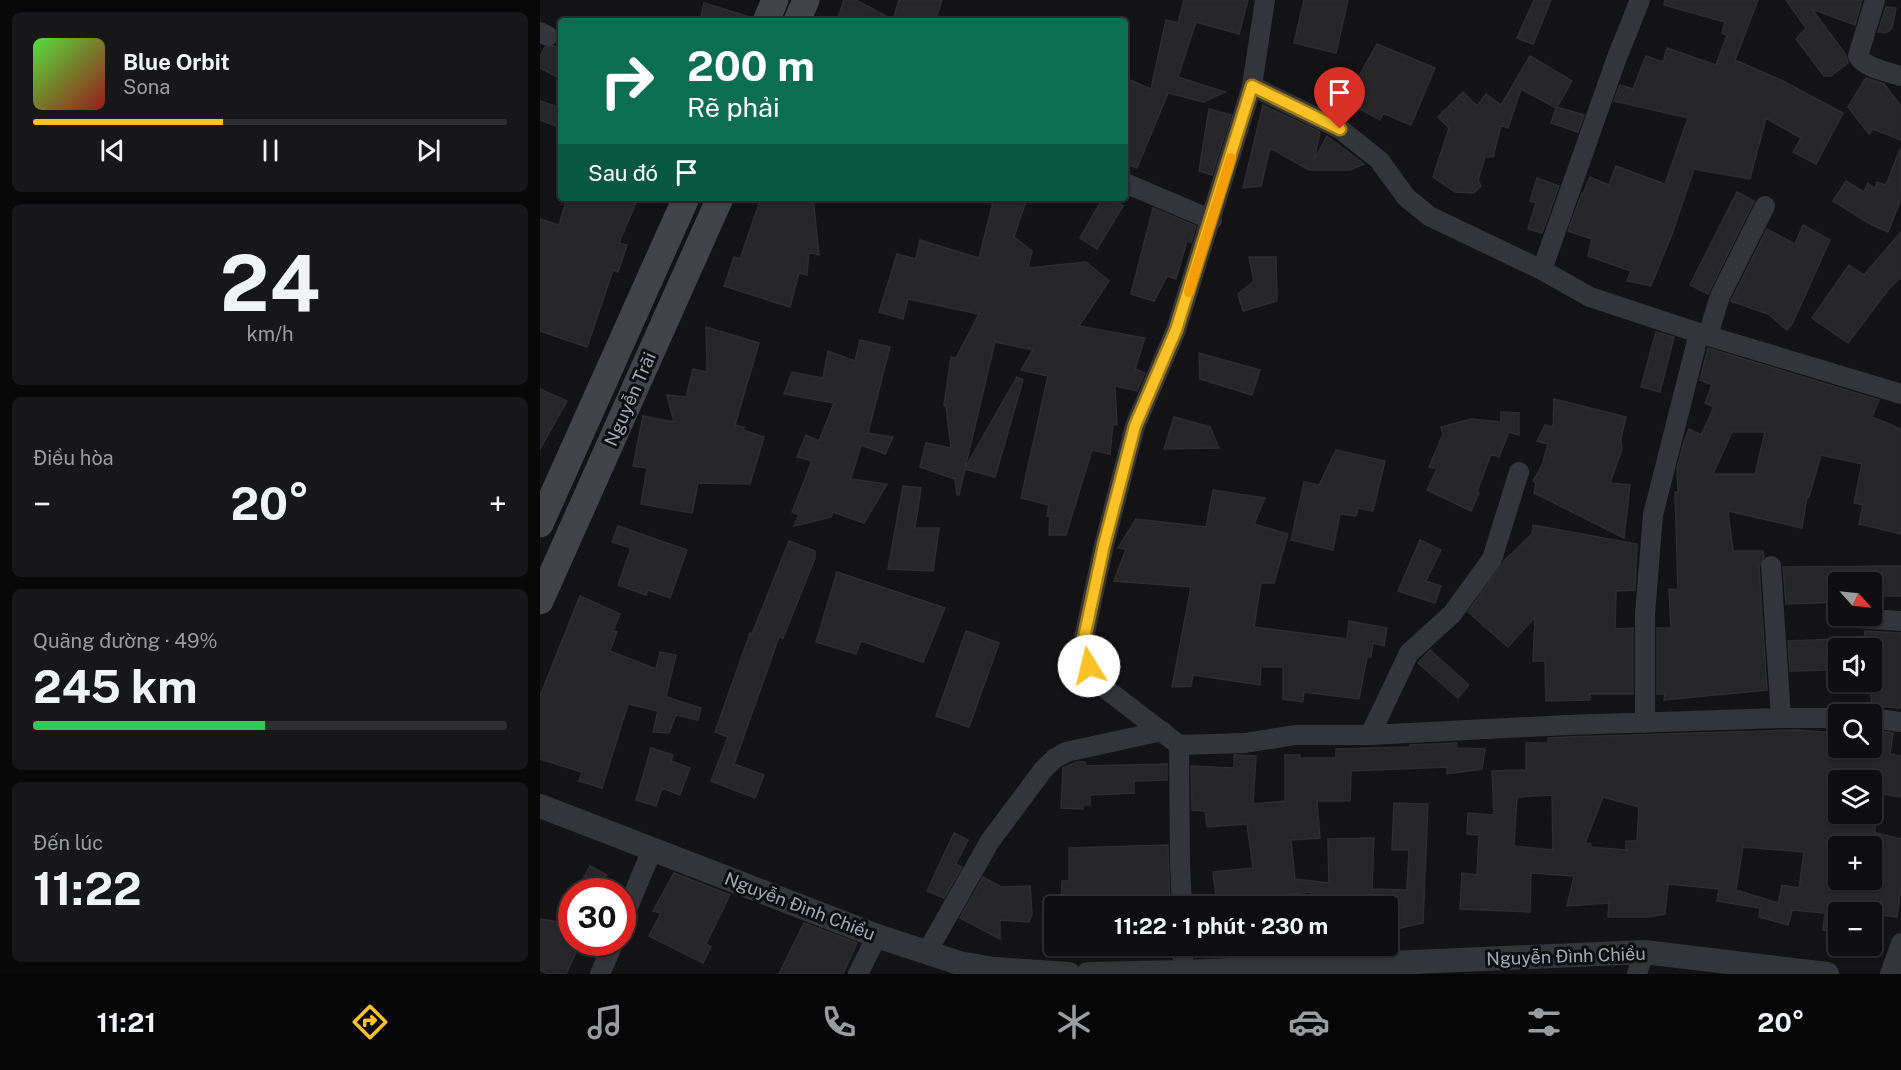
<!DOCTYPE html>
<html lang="vi">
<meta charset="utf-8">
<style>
body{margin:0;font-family:"Public Sans",sans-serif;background:#171719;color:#f1f3f6;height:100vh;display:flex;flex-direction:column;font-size:22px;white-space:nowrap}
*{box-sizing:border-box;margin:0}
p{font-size:20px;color:#9b9c9f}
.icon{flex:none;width:33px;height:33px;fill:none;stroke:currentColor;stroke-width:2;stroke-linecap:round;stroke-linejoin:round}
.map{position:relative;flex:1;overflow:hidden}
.panel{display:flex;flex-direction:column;gap:12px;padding:12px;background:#080809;width:540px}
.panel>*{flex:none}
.top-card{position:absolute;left:18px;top:18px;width:570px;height:183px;border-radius:6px;box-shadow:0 2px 4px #0004,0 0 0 2px #2e2e30;background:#0b6e4f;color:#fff;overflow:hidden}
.needle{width:39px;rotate:117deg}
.controls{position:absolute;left:1288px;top:572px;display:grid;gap:12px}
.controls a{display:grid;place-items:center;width:54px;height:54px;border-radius:6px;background:#0e0e10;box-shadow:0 2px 4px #0004,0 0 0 2px #2e2e30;font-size:30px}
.speed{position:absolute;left:18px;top:878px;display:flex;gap:12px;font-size:30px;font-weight:700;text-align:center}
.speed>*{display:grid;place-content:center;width:78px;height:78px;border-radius:50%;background:#0e0e10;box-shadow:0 2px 4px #0004,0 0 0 2px #2e2e30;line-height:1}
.speed .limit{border:9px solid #d22;background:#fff;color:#111}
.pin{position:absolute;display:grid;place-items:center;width:51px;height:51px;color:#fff;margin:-62px -26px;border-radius:50% 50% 50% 0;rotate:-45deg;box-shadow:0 0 6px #0007}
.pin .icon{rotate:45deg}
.me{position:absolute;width:66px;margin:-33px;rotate:351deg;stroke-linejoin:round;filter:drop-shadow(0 0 4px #0008)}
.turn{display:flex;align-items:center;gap:21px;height:126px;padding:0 30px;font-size:27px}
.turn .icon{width:78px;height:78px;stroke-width:2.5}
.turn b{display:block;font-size:42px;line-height:51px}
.then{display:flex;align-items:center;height:57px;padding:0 30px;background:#0003;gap:12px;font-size:22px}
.big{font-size:45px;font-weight:700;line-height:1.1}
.panel .card{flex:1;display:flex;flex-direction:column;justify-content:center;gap:9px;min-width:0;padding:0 21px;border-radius:9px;background:#171719}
.panel .dial{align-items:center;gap:0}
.dial b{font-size:78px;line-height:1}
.song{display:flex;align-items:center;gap:18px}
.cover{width:72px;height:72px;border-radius:9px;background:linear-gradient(135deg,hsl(110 70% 55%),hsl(0 70% 35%))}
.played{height:6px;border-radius:3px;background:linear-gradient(90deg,#fac227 40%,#2e2e30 40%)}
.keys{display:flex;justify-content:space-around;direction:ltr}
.heat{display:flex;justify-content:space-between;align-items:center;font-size:33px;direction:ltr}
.charge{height:9px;border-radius:4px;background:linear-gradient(90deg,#34c759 49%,#2e2e30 0)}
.trip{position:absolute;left:504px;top:896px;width:354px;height:60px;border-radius:6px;background:#0e0e10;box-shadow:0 2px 4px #0004,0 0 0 2px #2e2e30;font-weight:700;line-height:60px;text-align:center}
.tab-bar{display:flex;height:96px;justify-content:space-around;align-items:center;background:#060606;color:#9b9c9f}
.tab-bar .icon{width:42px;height:42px}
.tab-bar .active{color:#fac227}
.tab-bar b{font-size:27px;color:#f1f3f6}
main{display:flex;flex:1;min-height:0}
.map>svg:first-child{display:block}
.building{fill:#262629;stroke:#2d2d31;stroke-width:1.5;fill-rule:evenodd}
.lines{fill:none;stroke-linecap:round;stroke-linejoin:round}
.minor{stroke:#34353a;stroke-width:20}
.tertiary{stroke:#34353a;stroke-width:24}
.secondary{stroke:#42434a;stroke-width:27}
.route-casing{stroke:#a27e19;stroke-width:15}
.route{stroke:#fac227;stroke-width:10}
.slow{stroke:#f59e0b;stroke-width:10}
.labels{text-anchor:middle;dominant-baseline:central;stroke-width:6;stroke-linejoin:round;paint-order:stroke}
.street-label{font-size:18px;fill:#a4a8b6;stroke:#0e0e10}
</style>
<main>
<section class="panel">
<div class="card">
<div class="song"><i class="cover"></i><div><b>Blue Orbit</b><p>Sona</p></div></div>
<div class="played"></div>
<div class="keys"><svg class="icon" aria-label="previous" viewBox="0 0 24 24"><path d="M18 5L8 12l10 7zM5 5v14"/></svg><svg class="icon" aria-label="pause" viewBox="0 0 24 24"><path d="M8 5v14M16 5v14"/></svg><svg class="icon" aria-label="next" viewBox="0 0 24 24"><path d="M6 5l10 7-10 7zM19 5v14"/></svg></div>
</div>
<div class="card dial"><b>24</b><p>km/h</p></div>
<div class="card"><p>Điều hòa</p>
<div class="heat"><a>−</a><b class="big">20°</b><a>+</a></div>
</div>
<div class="card"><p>Quãng đường · 49%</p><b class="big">245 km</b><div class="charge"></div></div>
<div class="card"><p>Đến lúc</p><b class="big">11:22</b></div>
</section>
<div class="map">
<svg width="1361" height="974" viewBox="0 0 1361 974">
<rect width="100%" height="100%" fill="#131315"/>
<path class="building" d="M304,0h12l37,20 6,-20h43l-7,21h-98z
M644,0h64l-9,34 -43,-12 -18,55 47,15 -21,10 -36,-9 -31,75 -12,-5v-85l26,11 15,-69 12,3z
M764,0h44l-12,53 -42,-10z
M994,0h17l-18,44 -16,-6z
M1125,0h93l-23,60 48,21 60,32 -27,51 -23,-12 8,-14 -35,-20 -16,61 -56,-10 -22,65 -21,52 -24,-5 4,-10 -43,-15 4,-17 -24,-8 14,-38 1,1 7,-17 19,8 7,-19 49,18 23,-66 -74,-17 6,-16 13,4 13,-33 17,6 4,-14 49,17 11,-30 -5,-2 3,-11 -61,-17z
M1246,0h76l-7,25 -43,-16 34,46 2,8 -17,13h-7l-28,-37 10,-11z
M164,3l46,14 -1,4h-49z
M1346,7l10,1 -4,20 -6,5 -8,-1z
M837,44l58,24 -24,57 -28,-12 -3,7 -35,-19z
M14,46l7,3v30l-21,-11v-11l5,-10z
M990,56l42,25 -15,26 27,8 -6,17 -27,-9 5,-15 -35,-19 -13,39 -7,-3 -8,32h-8l-7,23 3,6 -7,7 -19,-1 -22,-15 16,-49 -11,-11 25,-25 14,14 9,-12 15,11z
M1326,78l18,6 17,22v34l-28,-11 -4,5 -21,-27z
M0,101l21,7v20l-21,-8z
M723,105l57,27 -6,28 13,-24 37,28 -14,6h-41l-39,-22 -9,38 -18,2z
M669,109l22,6 -19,60 -13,-4z
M1360,149l1,50 -13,33 -16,-7 -39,-24 13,-20 18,11 4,-9 7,6 2,-7 9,3z
M997,178l22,8 -17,47 -14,-4 8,-26 -6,-2z
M1197,192l17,9 -46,93 -18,-9z
M27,198h71l-19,45 8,2 -9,27 -5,-2 -26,77 -47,-16v-112l19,6z
M221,198h52l6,57 -10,-3 -2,23 -8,-2 -9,34 -66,-21 10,-29 6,2z
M454,198h33l-13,39 18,14 -4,17 58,-6 23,19 -30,45 66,12 -10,31 10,4 -8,18 -22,-5 2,39 -4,-1 -3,30 -18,-4 -26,85h-17l1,-19h-3l2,-11 -28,-7 27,-122 -27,-6 12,-20 -38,-8 -30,126 52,-91 6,3 -28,97 -30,-8 -6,26h-2l-2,-16 -35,-12 6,-24 25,5 -5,-42 -2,-1 7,-48 5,1 23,-44 -71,-15 -5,20 -24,-7 18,-58 19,5 4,-19 59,18z
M563,198h8l12,8 -26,43 -17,-11z
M613,208l43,18 -5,16 -4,-1 -11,38 -9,-3 -13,25 -23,-7z
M1263,225l27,15 -37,82 -6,8 -19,-16 -37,-13 36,-72 28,15z
M1361,232v45l-13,13 -40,53 -36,-25 37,-53 15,10z
M709,257h27l1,44 -34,10 -5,-17 16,-13z
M166,327l53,16 -24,82 9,2 -1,3 21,7 -14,47 -52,-1 -6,30 -51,-9 6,-36 -14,-2 10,-50 31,6 -7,-27 19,2 7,-28 14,3z
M1116,332l18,5 -14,55 -19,-5z
M320,340l30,7 -22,86 25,4 -8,17 -24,-9 -10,34 36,5 -23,39 -31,-11 -2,5 -37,9 5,-11 -7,-3 20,-51 -15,-4 9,-22 13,6 15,-38 -50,-9 8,-22 31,6 5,-27 27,10z
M1168,348l171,52 -7,17 29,12v105l-42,-10 4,-19 -9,-2 8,-39 -41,-9 -12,42 -2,-1 -5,32 -74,-17 5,40h30l1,6 -5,10 8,123 -103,10 1,-6h-8v-66h14l-2,-39 9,1 -3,-98h3l-1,-24 7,-26 5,-13 12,6 13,-28 -9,-4 7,-18 -12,-5zM1192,432h33l-10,42h-42z
M659,353l61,17 -8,25 -52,-16z
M0,389l27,12 -27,48z
M1014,399l72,18 -5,21 1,11 -12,34 20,2 -6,53 -90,-45 2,-10 -3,-2 9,-16 6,-21 -11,-3 8,-16 8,2z
M961,412l18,1v22l-10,-3 -10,25 -8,-3 -14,38 2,1 -8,18 -44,-21 10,-21 -8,-2 14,-33 -2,-7 30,-8 30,3z
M634,417l36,10 9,21 -55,1z
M796,450l49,11 -12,50 -15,-3 -2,8 -16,-2 -7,36 -42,-10 13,-58 15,3z
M363,486l18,2 -6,40h24l-6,43 -45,-2z
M673,490l52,8 -11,26 34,10 -14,49h-13l-7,44 93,12 2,-18 38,7 -3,18 -11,-3 -2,14h-4l-8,42 -55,-7 -1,10 -20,-3v-32h-22l-1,18 -67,-10 -2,11 -19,1 19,-100 -77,-6 12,-32 -8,-1 18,-29 70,8z
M993,525l104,19 -2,46 -19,1 -1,38 18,-1v66h-43v6l-44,1 -1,-40h-12l2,-44 -27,30 -40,-35 36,-51 28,-27z
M78,526l69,24 -17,48 -22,-8 -2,5 -28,-10 13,-37 -19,-6z
M880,540l21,10 -15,31 15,5 -6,17 -37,-12z
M249,541l26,10v7l-32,80 -4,-1 -45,127 30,11 -9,23 -44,-17 17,-44 -13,-5 35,-99 2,1z
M1361,566v30h-29v-14h-33v20l-53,2 -3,-37z
M297,572l108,36 -22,54 -62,-21 -5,13 -40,-12z
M40,596l40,18 -7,17 4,1 -7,19 46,18 4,-17 16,3 -10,42 35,11 -3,12 -22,-5 -7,18 -16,-1 5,-21 -30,-7 -26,84 -23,-7 3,-9 -42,-13v-63z
M426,631l33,12 -30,84 -33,-11z
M1325,631l36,2v75l-29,-2 -3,-25h3v-33h-9z
M1295,639v17h-10l1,14 -36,1 -2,-30z
M890,650l39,35 -11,13 -40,-35z
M1256,730l43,3v14h33v-17l21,3 -3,21 11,2v41l-29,-5v-12h-33v33h38l-4,33h-34v33h38l-1,-46 25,6v49l-4,29 -25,-3v-2h-33v20l-16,-2 2,-17 -33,-3 -4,15 -29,-8 1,-9 -43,-7 2,-12 -51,-5 -3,30 -16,3h-41l1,-14 -42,3 7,-30 -43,-3 -1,39 -70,-3 2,-36 15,2 2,-40 -12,-1 1,-21 26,2 -2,-44 34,-1v-27h22v-5l20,-1zM1012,795l1,55 -39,-4 3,-49zM1063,797l36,10 -2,34h-11v9l-35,-3v-3l-6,-1zM1203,847l61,5 -5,36 -17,-3 -4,18 -42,-13z
M917,743v5l28,1 -3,20 -35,5v-7l-96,4 -1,30h-33l3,37 -29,2 4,39 34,4 -1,-44 46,-1 -2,51 35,1 2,-40h-17l2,-47 34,1 -5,119 -27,6h-8v-23l-75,-1 -2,-13 -39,4 2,9 -57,1 -4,-34 40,-4 -6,-44 -40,3 -2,-16 -13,-1 -1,-44 43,2v-13l22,1 -3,48 32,-3v-46h15v3h36v-9l74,-2v-2z
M111,748l22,7 -2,6 19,7 -10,27 -18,-7 -6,18 -20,-6z
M537,762h8v4l82,-2v16l-33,1v12l-44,2v10h-7v4l-22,-1 2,-40z
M414,833l14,7 -12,24 6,3 -18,31 -17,-7z
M628,845l2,61h-109l1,-25h7v-33z
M50,866l17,9 -9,16h-5l-11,-10z
M134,873l56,22 -24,49 5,3 -8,16 -54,-27 12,-23 -8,-2z
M443,877l18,10 29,-1 2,28 -3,8 -29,-2v19l-40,-21z
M0,919l20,3 12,6v14h9l-15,32h-18l-8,-4z
M264,923l53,20 -14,31h-64z"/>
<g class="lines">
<path class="minor" d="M725,0l-13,86 -76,244 -41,96 -31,119 -20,93 5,28 17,23 73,56 66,-2 50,-8h75l197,-10 214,-7h58
M1335,0l-17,56c7,12 30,16 43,20
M0,32l8,4
M712,86l88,43 39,31 27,37 23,19 113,54 48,27 109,36 202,61
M585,183l87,37
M1002,270l74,-210 24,-60
M1168,335l12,-39 45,-90
M1231,566l10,152
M1316,618l45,3
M1332,718l29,4
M1105,723v-109l8,-99 46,-182
M830,735l39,-82 43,-39 40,-55 27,-87
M639,745l1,119 2,42
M82,921l30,-71
M387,952l63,-111 53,-71 11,-11 12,-7 96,-21
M643,972v-27
M60,974l14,-32
M318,974l19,-38
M1097,974l7,-22
M1350,974l11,-31"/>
<path class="tertiary" d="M0,806l337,130 82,27 35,6 75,5
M548,974l95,-2 461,-20 183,22"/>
<path class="secondary" d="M226,21l9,-21
M257,21l9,-21
M0,524l146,-326
M0,601l180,-403"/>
</g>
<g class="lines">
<g class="route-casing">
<path id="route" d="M549,666l-5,-28 20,-93 31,-119 41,-96 76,-244 88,43"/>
</g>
<use href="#route" class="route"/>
<path class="slow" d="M649,292l42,-134"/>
</g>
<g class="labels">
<g class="street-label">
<text transform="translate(90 399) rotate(-66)">Nguyễn Trãi</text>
<text transform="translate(260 906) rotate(21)">Nguyễn Đình Chiểu</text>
<text transform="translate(1026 956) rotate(-2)">Nguyễn Đình Chiểu</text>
</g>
</g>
</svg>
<div class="controls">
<a><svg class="needle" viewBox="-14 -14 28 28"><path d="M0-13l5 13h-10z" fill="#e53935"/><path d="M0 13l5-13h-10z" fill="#9b9c9f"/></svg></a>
<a><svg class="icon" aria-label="sound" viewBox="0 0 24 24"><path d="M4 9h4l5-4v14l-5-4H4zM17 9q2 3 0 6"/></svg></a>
<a><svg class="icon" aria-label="search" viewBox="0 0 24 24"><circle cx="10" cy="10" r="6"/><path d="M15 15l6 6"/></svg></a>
<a><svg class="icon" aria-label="layers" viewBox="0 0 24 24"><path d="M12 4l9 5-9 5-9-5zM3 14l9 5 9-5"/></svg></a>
<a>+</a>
<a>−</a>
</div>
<div class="speed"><div class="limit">30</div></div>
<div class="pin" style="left:800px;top:129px;background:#d93025"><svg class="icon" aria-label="arrive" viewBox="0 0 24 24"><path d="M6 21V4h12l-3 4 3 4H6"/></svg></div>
<svg class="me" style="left:549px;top:666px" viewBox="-20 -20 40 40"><circle r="19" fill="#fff"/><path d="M0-13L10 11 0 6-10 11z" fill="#fac227"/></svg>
<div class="trip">11:22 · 1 phút · 230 m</div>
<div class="top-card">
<div class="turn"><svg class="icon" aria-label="right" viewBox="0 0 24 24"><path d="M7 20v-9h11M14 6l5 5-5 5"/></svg><div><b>200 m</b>Rẽ phải</div></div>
<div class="then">Sau đó<svg class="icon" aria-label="arrive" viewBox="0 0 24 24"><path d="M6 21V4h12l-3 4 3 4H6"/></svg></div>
</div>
</div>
</main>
<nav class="tab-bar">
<b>11:21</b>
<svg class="icon active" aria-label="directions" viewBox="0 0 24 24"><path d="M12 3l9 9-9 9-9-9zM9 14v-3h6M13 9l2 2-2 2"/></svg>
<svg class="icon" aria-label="music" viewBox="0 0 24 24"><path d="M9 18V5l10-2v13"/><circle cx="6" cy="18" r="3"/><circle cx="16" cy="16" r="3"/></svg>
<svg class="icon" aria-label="phone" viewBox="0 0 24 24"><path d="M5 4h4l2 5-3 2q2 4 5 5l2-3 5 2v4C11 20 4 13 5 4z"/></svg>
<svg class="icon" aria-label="climate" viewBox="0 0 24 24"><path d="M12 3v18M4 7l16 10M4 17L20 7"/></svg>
<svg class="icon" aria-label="car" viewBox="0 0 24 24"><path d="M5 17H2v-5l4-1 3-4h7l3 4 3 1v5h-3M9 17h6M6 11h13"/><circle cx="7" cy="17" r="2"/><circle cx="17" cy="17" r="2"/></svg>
<svg class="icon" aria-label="filters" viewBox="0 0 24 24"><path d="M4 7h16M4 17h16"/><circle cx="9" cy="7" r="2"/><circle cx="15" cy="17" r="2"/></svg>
<b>20°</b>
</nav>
